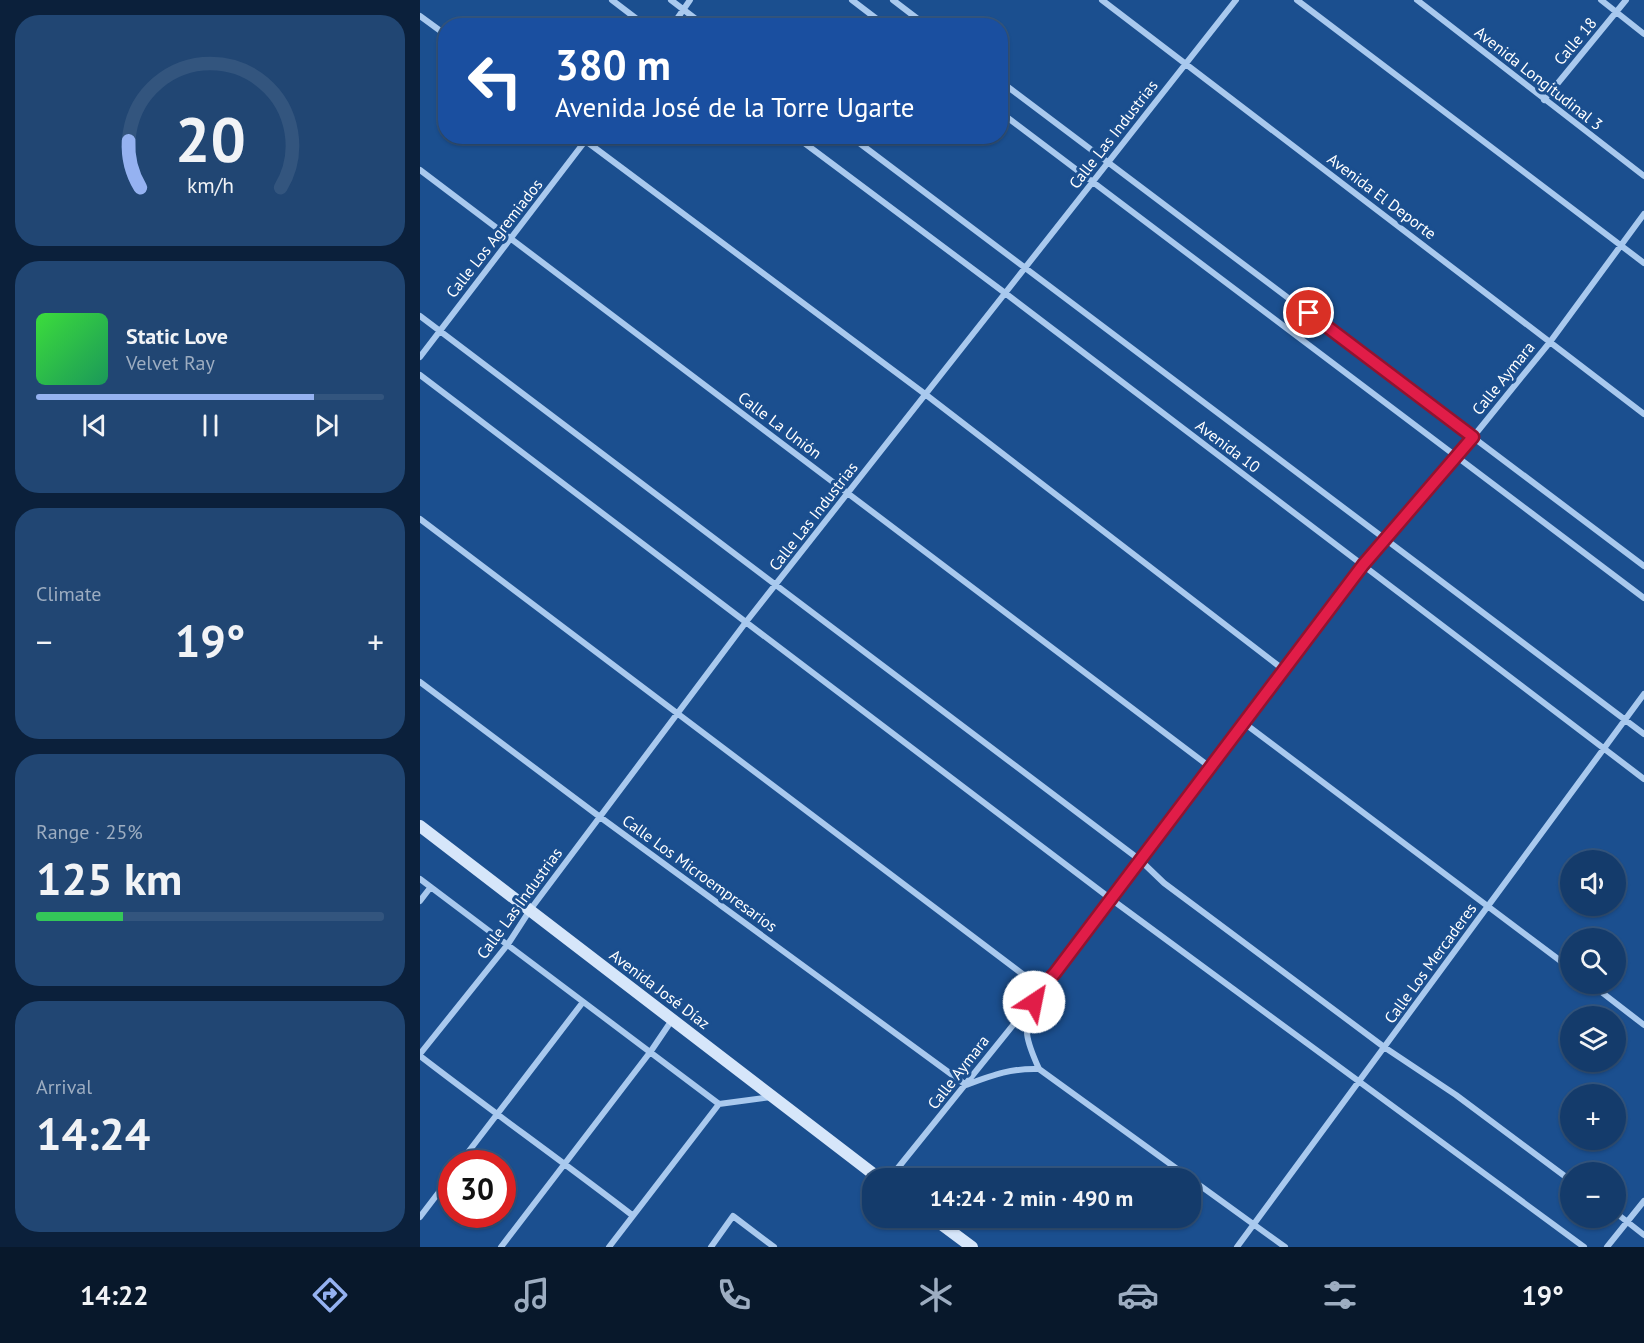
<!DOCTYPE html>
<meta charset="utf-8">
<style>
body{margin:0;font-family:"PT Sans",sans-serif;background:#214673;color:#f1f3f6;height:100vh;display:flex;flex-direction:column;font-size:22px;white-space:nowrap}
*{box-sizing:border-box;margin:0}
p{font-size:20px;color:#9dadc1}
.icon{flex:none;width:33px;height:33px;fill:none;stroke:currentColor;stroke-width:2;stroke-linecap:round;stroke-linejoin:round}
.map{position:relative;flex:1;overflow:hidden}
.sheet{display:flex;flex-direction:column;gap:15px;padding:15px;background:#0b203b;width:420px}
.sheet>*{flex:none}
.guide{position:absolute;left:18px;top:18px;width:570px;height:126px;border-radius:24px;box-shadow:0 2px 4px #0004,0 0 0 2px #33557e;background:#1a4fa0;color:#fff;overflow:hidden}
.fabs{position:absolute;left:1140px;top:850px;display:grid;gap:12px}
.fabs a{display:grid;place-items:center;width:66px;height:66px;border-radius:50%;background:#143b6b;box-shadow:0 2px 4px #0004,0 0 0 2px #33557e;font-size:30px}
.speed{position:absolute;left:18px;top:1150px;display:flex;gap:12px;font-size:30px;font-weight:700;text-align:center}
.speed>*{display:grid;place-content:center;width:78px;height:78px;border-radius:50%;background:#143b6b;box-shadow:0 2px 4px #0004,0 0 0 2px #33557e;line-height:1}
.speed .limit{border:9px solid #d22;background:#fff;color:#111}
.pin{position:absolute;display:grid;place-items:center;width:51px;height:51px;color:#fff;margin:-26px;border:3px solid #fff;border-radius:50%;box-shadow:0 2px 6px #0007}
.me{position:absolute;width:66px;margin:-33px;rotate:34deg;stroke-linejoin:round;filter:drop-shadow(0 0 4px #0008)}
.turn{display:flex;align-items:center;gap:21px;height:126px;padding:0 18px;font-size:27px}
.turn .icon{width:78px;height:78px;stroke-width:2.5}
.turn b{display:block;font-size:42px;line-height:51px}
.big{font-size:45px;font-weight:800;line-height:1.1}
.sheet .widget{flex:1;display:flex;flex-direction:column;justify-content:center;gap:9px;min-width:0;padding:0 21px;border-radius:24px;background:#214673}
.sheet .dial{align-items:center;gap:0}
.dial svg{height:156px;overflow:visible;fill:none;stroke:#33557e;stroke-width:7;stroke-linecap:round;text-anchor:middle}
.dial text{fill:#f1f3f6;stroke:none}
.song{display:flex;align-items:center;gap:18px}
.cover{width:72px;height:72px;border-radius:9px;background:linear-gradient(135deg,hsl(120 70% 55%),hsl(150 70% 35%))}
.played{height:6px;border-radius:3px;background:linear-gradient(90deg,#95b2f1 80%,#33557e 80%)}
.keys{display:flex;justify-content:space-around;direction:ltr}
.heat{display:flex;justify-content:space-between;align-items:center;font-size:33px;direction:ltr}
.charge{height:9px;border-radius:4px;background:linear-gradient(90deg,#34c759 25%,#33557e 0)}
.trip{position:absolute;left:442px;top:1168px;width:339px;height:60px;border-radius:24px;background:#143b6b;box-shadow:0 2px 4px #0004,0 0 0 2px #33557e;font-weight:800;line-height:60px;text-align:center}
.dock{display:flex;height:96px;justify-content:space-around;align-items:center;background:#08182b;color:#9dadc1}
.dock .icon{width:42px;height:42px}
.dock .active{color:#95b2f1}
.dock b{font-size:27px;color:#f1f3f6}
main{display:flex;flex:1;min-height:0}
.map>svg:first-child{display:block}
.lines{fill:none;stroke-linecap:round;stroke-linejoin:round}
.street{stroke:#a9c9ee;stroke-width:6}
.secondary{stroke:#d6e6fa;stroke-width:12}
.route-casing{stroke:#92132f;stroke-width:15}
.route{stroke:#e11d48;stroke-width:10}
.labels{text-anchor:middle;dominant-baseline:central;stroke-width:6;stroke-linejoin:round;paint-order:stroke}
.street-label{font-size:16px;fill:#fff;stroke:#1b4f8f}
</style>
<main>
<section class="sheet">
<div class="widget dial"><svg viewBox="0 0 100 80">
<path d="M14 69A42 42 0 1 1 86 69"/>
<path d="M14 69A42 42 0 0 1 8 45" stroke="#95b2f1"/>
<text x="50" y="56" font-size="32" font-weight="700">20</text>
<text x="50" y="72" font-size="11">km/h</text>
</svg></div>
<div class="widget">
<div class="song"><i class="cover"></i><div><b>Static Love</b><p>Velvet Ray</p></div></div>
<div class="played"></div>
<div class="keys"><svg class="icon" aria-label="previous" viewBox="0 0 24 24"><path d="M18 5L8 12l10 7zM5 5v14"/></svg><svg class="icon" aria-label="pause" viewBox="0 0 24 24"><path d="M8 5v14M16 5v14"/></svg><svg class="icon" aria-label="next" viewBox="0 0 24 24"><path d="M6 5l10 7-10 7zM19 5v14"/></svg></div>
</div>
<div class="widget"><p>Climate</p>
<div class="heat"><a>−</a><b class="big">19°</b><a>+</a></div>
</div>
<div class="widget"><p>Range · 25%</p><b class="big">125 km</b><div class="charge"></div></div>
<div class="widget"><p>Arrival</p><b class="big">14:24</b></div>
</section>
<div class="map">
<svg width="1224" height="1247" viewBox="0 0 1224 1247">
<rect width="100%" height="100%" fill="#1b4f8f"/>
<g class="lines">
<path class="street" d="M192,0l34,26
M251,0l34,26
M432,0l34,26
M473,0l34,26
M682,0l542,414
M877,0l347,263
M997,0l227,176
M1181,0l43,34
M0,16l26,19
M252,26l18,-26
M580,81l644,485
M1124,100l82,-100
M580,112l644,486
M159,136l346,258 359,276
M375,136l210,157 639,486
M430,136l794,598
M0,170l790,597
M0,316l720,544 24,23 220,164 72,48 114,85
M0,357l169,-221
M0,375l691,524 473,348
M0,519l621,469 -1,3
M0,682l180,135 366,268c27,-10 45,-17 73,-16l246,178
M824,723l326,245
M0,879l299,225
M0,901l10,-13
M1171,984l53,41
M615,1000c-14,29 -8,42 4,69
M0,1054l88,-110 22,-34 216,-288 490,-622
M0,1056c70,54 142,105 212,159
M39,1164l124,-162
M469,1179l166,-206 308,-408 110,-128 77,-95 94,-128
M1196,1213l28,22
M0,1217l32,-42
M81,1247l150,-196 21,-31
M189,1247l110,-143 52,-7
M291,1247l22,-31 41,31
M817,1247l407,-553
M1187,1247l37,-46"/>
<path class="secondary" d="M0,826l460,353
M513,1218l39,29"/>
</g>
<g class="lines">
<g class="route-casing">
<path id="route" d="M614,1002l7,-14 14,-15 308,-408 110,-128 -164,-124"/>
</g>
<use href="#route" class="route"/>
</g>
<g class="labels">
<g class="street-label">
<text transform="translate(1155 41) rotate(-50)">Calle 18</text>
<text transform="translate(1119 78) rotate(38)">Avenida Longitudinal 3</text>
<text transform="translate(693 134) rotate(-52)">Calle Las Industrias</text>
<text transform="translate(962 196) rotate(37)">Avenida El Deporte</text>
<text transform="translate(74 238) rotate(-52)">Calle Los Agremiados</text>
<text transform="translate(1083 378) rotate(-51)">Calle Aymara</text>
<text transform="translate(360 425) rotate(37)">Calle La Unión</text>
<text transform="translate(808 446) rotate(37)">Avenida 10</text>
<text transform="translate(393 516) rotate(-52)">Calle Las Industrias</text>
<text transform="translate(280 873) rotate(36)">Calle Los Microempresarios</text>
<text transform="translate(99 903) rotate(-54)">Calle Las Industrias</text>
<text transform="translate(1010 963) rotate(-54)">Calle Los Mercaderes</text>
<text transform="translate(240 989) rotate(37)">Avenida José Díaz</text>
<text transform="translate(538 1072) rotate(-52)">Calle Aymara</text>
</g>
</g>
</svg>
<div class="fabs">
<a><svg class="icon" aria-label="sound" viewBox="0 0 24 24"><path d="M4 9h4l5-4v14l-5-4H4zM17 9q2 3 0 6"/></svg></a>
<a><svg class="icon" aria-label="search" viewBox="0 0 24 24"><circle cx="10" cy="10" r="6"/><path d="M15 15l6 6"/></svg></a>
<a><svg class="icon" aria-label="layers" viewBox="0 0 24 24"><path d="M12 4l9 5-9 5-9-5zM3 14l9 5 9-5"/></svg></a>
<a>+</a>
<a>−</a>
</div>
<div class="speed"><div class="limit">30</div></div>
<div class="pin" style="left:889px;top:313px;background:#d93025"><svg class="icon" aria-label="arrive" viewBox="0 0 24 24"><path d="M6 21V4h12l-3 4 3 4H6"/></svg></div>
<svg class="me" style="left:614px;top:1002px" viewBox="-20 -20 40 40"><circle r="19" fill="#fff"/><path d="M0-13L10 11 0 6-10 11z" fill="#e11d48"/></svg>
<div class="trip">14:24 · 2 min · 490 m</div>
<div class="guide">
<div class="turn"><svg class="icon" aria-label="left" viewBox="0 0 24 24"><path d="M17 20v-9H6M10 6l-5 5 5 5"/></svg><div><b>380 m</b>Avenida José de la Torre Ugarte</div></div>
</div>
</div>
</main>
<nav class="dock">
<b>14:22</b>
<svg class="icon active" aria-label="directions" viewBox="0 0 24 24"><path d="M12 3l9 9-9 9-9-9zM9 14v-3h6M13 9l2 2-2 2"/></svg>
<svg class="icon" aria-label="music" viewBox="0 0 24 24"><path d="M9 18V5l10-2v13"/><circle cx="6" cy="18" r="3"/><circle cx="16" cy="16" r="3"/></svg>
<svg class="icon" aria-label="phone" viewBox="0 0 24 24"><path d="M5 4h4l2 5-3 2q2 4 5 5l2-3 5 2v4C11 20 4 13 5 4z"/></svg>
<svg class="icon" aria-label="climate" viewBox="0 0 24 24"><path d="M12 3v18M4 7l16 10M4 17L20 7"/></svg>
<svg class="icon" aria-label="car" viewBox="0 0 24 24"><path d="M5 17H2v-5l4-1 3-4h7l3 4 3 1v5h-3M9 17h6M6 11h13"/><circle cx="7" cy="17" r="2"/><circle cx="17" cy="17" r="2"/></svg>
<svg class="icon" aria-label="filters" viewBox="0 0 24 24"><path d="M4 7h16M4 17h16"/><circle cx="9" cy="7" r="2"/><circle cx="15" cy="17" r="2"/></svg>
<b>19°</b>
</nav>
